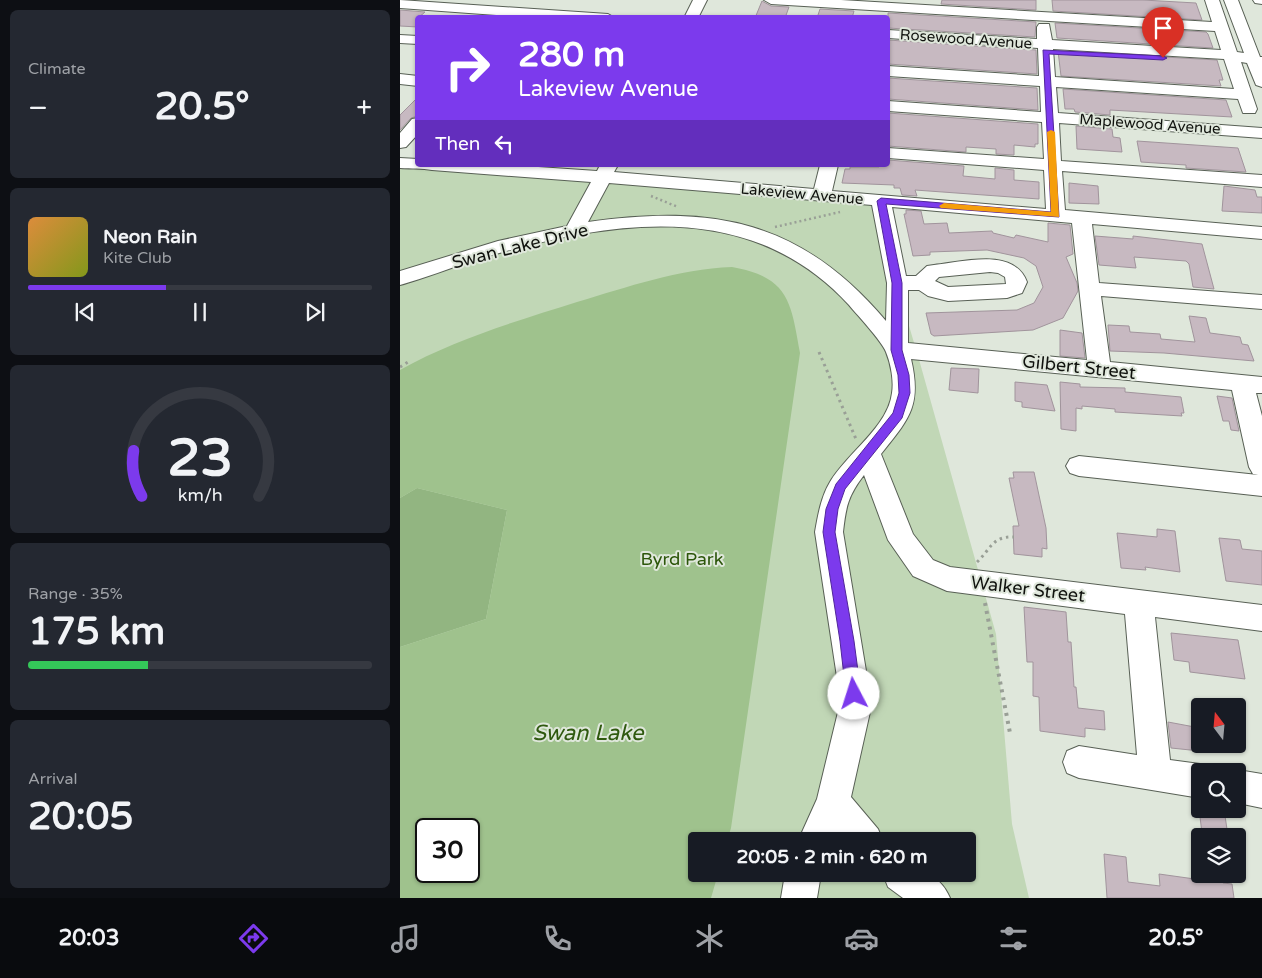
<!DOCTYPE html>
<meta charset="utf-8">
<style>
body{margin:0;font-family:"Varela Round",sans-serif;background:#242831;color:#f1f3f6;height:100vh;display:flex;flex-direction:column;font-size:19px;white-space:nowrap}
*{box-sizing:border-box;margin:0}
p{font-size:16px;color:#9ea1a6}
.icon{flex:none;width:28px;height:28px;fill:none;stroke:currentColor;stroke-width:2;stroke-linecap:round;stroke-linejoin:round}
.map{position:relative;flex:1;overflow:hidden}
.sheet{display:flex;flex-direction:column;gap:10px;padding:10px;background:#0d0f14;width:400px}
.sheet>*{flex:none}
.hud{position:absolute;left:15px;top:15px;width:475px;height:152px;border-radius:5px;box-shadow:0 1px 4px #0004;background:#7c3aed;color:#fff;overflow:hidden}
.needle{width:32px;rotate:344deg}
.buttons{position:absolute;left:791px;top:698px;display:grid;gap:10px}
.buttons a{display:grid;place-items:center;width:55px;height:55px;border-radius:5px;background:#171b24;box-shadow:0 1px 4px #0004;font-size:25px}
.speed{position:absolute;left:15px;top:818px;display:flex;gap:10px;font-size:25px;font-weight:700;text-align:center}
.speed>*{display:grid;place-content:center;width:65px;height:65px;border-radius:50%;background:#171b24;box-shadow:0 1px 4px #0004;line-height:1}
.speed .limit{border:2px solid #111;border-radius:8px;background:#fff;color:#111}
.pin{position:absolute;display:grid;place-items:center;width:42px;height:42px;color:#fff;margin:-51px -21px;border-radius:50% 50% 50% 0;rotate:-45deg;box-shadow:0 0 5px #0007}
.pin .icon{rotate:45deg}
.me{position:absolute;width:55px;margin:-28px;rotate:355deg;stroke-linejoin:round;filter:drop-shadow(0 0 4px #0008)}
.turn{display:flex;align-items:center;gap:18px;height:105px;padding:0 20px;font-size:22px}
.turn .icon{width:65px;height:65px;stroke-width:2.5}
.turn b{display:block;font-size:35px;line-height:42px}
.then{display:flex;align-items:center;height:48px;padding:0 20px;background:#0003;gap:10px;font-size:19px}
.big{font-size:38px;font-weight:700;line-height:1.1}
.sheet .widget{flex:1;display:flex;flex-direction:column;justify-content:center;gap:8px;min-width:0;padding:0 18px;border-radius:8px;background:#242831}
.sheet .dial{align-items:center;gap:0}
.dial svg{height:130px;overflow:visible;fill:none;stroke:#363941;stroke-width:7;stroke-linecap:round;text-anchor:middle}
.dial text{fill:#f1f3f6;stroke:none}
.song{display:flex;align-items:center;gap:15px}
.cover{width:60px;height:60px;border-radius:8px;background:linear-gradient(135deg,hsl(30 70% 55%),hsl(70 70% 35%))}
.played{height:5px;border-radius:2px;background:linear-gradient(90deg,#7c3aed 40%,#363941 40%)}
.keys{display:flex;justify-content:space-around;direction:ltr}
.heat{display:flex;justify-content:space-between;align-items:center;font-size:28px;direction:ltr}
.charge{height:8px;border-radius:4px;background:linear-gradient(90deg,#34c759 35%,#363941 0)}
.trip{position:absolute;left:288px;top:832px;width:288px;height:50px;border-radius:5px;background:#171b24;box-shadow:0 1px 4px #0004;font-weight:700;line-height:50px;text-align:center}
.dock{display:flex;height:80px;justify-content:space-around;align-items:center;background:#090b0e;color:#9ea1a6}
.dock .icon{width:35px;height:35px}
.dock .active{color:#7c3aed}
.dock b{font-size:22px;color:#f1f3f6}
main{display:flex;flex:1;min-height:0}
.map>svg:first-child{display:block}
.green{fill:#c1d7b6;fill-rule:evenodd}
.forest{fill:#92b581}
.water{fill:#9fc28d;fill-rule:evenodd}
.building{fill:#c7b9c1;stroke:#a1949c}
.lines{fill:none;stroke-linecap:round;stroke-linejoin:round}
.minor-casing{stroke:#586055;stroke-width:2}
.path-far2{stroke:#999f96;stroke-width:2.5;stroke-dasharray:2 3;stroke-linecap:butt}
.path-far1{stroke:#999f96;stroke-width:3;stroke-dasharray:2.5 4;stroke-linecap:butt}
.path{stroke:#999f96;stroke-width:4;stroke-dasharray:3 5;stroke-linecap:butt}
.minor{fill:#fff;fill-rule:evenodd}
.route{fill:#7c3aed;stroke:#51269a}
.slow{fill:#f59e0b}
.labels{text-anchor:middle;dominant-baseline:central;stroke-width:4;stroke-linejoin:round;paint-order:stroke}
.far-street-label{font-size:15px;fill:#10120e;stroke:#dfe7db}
.street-label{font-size:18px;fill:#10120e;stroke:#dfe7db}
.park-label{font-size:18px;fill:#2c560a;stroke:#dfe7db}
.near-water-label{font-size:22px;font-style:italic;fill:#2f590f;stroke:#dfe7db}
</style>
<main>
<section class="sheet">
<div class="widget"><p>Climate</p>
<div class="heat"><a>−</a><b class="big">20.5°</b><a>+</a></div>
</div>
<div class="widget">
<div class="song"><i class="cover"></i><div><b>Neon Rain</b><p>Kite Club</p></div></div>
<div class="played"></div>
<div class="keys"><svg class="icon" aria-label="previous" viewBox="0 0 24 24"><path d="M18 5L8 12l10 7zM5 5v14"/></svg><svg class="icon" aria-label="pause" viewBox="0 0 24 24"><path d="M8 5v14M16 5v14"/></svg><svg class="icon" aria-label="next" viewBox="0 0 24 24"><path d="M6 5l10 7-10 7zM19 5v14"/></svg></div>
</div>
<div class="widget dial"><svg viewBox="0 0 100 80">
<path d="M14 69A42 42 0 1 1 86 69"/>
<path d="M14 69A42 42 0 0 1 9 41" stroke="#7c3aed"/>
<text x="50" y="56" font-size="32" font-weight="700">23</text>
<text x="50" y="72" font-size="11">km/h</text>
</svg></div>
<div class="widget"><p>Range · 35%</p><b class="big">175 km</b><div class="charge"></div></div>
<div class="widget"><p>Arrival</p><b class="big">20:05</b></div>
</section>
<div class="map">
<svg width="862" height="898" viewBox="0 0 862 898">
<rect width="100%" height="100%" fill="#dfe7db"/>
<path class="green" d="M0,167l473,37 47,159 76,271 16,190 17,74h-629zM26,829h43v42h-43zM296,841h270v33h-270z"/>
<path class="forest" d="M17,488l90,22 -21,109 -86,28v-149z"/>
<path class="water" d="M332,267c57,10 59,35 68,86l-69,475 -4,13h-31v33h22l-7,24h-311v-251l86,-28 21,-109 -90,-22 -17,10v-128c55,-31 117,-49 177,-68 51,-15 101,-33 155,-35zM26,829h43v42h-43z"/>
<path class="building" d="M542,0h94v10l-95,-6z
M652,0h91l53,3 6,17 -149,-9z
M362,1l9,5 18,1 -4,11h-30z
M420,9l34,2 -2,7h-35z
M0,10l25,2 -7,6v9l-18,-1z
M488,13l148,9 -1,15 -147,-9z
M655,23l151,9 2,2 5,14 -156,-10z
M488,40l148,10 1,24 -149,-10z
M658,51l159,9 6,20h-4l2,6 -160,-10z
M488,78l149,10 1,22 -150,-11z
M663,89l163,11 6,17 -122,-7v5l-35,-3 -1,-3h-9z
M18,97v19l-7,2 -11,12v-15z
M488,113l150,11v20h-3v3l-21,-2v10l-18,-1v-5l-30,-2v5l-78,-6z
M676,126l36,3 1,8 7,1 2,14 -45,-3z
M737,141l101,7 8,24 -60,-4v-3l-45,-3z
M488,160l76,6 -1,10 32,3v-11l19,2v10l25,2v17l-124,-9 2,6 -15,-1 -2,-7h-6v-3l-52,-2 3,-14h5v-2h29l1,-2h8z
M669,183l29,3 1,18 -30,-1z
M824,186l31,4 2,7h5v16l-40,-2z
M506,210l15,1 3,13 23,-1 2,10 43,-2 1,2 21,5 2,-3 32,7v-19l22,2 3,29 -7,3 11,26 1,8 -15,27 -30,12 -99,6 -3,-2 -5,-21 91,-3 17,-7 9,-16 -7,-21 -12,-8 -37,-8 -57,2v3l-17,1 -9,-42h2z
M695,236l38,3v-3l69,8 12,45 -21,-2 -4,-23 -3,-3 -52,-4 2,11 -37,-3z
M789,316l17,2 4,15 30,4 2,7 6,1 6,16 -90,-8 -54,-2 -2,-26 21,1 1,6 30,2 1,5 34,3z
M660,330l22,3 3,25 -25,-2z
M551,368l28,1 -1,24 -29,-3z
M615,382l32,3 8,26 -33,-4v-5l-7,-1z
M660,382l20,2v3l45,1v4l56,5 3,16h-3l1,3 -67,-4v-3l-33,-3v3l-6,-1v23l-15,-2z
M817,396l15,2 7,33 -8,-1 -2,-9h-6z
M613,472h21l12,56 1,21 -5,-1v9l-28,-3 -1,-28h6l-10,-48h5z
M757,529l18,2 5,41 -35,-5 1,3 -25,-2 -4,-35 40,4z
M819,538l21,2 2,9 20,2v34l-36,-4z
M624,607l42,5 2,30h3l3,45h2l2,21 26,3 1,19 -20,-2v9l-45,-6 -1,-34 -6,-1v-34h-6z
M771,633l67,7 7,39 -55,-7 -1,-10 -15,-2z
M768,722l32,6v23l-29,-3z
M799,809h25l4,27 -26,-3z
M704,854l22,3 2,25 32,4 -1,-12 50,7v-7h13l1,9 9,1 2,14h-127z"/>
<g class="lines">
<g class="minor-casing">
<path id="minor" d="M0,0l208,14 7,4h-78l-137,-10z
M293,0h14l-9,18h-14z
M364,0h77l371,22 -7,-22h14l18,52 7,1 -20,-53h14l22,57h2v30l-6,-2 -9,-22 -6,-1 16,47 -2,4h-12l-5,-14 -182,-12 2,26 204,15v10l-203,-15 2,38 201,14v12l-200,-16 3,39 197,17v12l-170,-15 7,59 163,12v14l-161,-13 9,66 152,15v16h-6l6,23v80l-183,-20 -9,-3 -4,-7 4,-7 9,-3 179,19 -5,-1 -4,-7 -17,-77 -321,-31c11,47 -2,60 -30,95l32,80 20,26 17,7 312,38v26l-107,-14 15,143 30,4 12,5 1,2h-13v27l-121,-20 -12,-5 -4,-11 4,-11 12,-5 58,9 -12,-141 -178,-23 -34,-15 -25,-36 -24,-65c-16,21 -18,31 -21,57l24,145 3,35 -19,85 27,32 5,12h-39l-7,-8 -4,8h-35l19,-42 21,-87 -1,-35 -22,-145c3,-17 6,-35 15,-50 17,-29 58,-55 62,-89 2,-12 -1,-29 -6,-41 -5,-12 -28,-36 -37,-47 -102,-111 -245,-83 -374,-45 -25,8 -50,18 -75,25v-14l98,-30 69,-15 24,-44 -159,-12c-10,-2 -20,-1 -32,-2v-10l18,1v6h91l88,6 3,-6h18l-4,7 200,17 6,-24h18l-6,26 214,18 -2,-39 -156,-12v-10l156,11 -2,-37 -154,-11v-10l153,11 -1,-26 -152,-10v-10l151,10 -1,-28 -150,-10v-8l149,9v-12l2,-3h10l3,16 169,10 -6,-19 -444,-27zM653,49l171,10 10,30 -179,-12zM209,183l263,22 15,78 -1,38c-84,-100 -172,-117 -298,-99zM492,207l180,16 15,137 -179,-17v-53h11l9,6 20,5 59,-3 15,-5 5,-11c-13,-35 -64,-20 -93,-17l-7,1 -11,10h-10zM590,272l8,1 7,4 1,7 -58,3 -13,-6 4,-4z
M853,0h9v4l-7,-1z
M0,35l18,1v8l-18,-1z
M0,74l18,2v10l-18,-2z
M18,118v16l-12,13 -6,1v-15l12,-14z
M838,770l24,4v34l-24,-5v-32h-2z
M385,874h36l-4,24h-36z
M483,874c30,-2 54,-7 67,24h-47l-15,-11z"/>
</g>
<path class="path-far2" d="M251,196l27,11
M375,227l65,-15"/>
<path class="path-far1" d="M419,352l37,87
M0,367l8,-5
M577,562c14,-13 15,-26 37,-25"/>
<path class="path" d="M585,603l25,130"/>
<use href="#minor" class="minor"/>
</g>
<path class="route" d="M643,50l120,6 4,2 -4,2 -114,-6 10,163 -173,-13 16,79v67l7,25 1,18 -8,25 -57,71 -7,20 -3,23 19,109 7,53 -2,5 -5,2 -6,-2 -2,-5 -6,-53 -17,-109 3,-23 10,-25 57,-71 6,-20 -1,-18 -7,-25 1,-67 -15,-82 4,-3 170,14z"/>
<path class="slow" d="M651,130l4,2 4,85 -118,-9 -2,-2 5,-3 107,9 -4,-80z"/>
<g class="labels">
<g class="far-street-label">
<text transform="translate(566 39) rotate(4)">Rosewood Avenue</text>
<text transform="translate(750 124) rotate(4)">Maplewood Avenue</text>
<text transform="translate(402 194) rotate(5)">Lakeview Avenue</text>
</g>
<g class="street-label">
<text transform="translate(120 246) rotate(-14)">Swan Lake Drive</text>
<text transform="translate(679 367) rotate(6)">Gilbert Street</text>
<text transform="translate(628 589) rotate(7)">Walker Street</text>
</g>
<g class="park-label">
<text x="282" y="559">Byrd Park</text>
</g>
<g class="near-water-label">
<text x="188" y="733">Swan Lake</text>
</g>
</g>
</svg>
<div class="buttons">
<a><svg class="needle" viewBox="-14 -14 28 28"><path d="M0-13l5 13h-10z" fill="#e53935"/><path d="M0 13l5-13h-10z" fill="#9ea1a6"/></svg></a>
<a><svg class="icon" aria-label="search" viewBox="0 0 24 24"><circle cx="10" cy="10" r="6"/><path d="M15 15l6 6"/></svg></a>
<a><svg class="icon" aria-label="layers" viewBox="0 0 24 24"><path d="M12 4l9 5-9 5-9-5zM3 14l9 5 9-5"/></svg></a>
</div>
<div class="speed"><div class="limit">30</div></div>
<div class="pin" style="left:763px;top:58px;background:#d93025"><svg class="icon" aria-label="arrive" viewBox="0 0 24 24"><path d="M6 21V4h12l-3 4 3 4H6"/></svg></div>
<svg class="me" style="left:454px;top:694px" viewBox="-20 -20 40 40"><circle r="19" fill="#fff"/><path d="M0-13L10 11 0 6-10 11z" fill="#7c3aed"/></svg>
<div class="trip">20:05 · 2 min · 620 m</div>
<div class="hud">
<div class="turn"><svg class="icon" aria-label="right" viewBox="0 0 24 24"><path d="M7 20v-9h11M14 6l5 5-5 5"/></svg><div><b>280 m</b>Lakeview Avenue</div></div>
<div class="then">Then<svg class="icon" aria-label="left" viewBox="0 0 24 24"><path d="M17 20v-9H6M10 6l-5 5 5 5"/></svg></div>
</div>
</div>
</main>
<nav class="dock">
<b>20:03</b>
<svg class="icon active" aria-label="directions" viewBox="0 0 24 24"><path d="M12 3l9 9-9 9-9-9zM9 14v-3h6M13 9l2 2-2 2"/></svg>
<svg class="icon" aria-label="music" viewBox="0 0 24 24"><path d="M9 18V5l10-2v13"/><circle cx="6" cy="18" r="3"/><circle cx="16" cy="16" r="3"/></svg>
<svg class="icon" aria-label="phone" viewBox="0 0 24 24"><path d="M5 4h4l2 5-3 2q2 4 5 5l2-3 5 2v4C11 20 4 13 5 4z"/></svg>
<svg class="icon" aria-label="climate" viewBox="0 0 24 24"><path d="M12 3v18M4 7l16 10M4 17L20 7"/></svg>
<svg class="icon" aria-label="car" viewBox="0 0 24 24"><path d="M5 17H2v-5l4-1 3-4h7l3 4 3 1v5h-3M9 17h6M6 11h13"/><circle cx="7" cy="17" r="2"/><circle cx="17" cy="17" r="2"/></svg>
<svg class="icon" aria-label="filters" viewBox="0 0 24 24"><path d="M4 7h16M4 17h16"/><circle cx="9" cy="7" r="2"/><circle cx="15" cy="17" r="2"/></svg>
<b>20.5°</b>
</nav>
